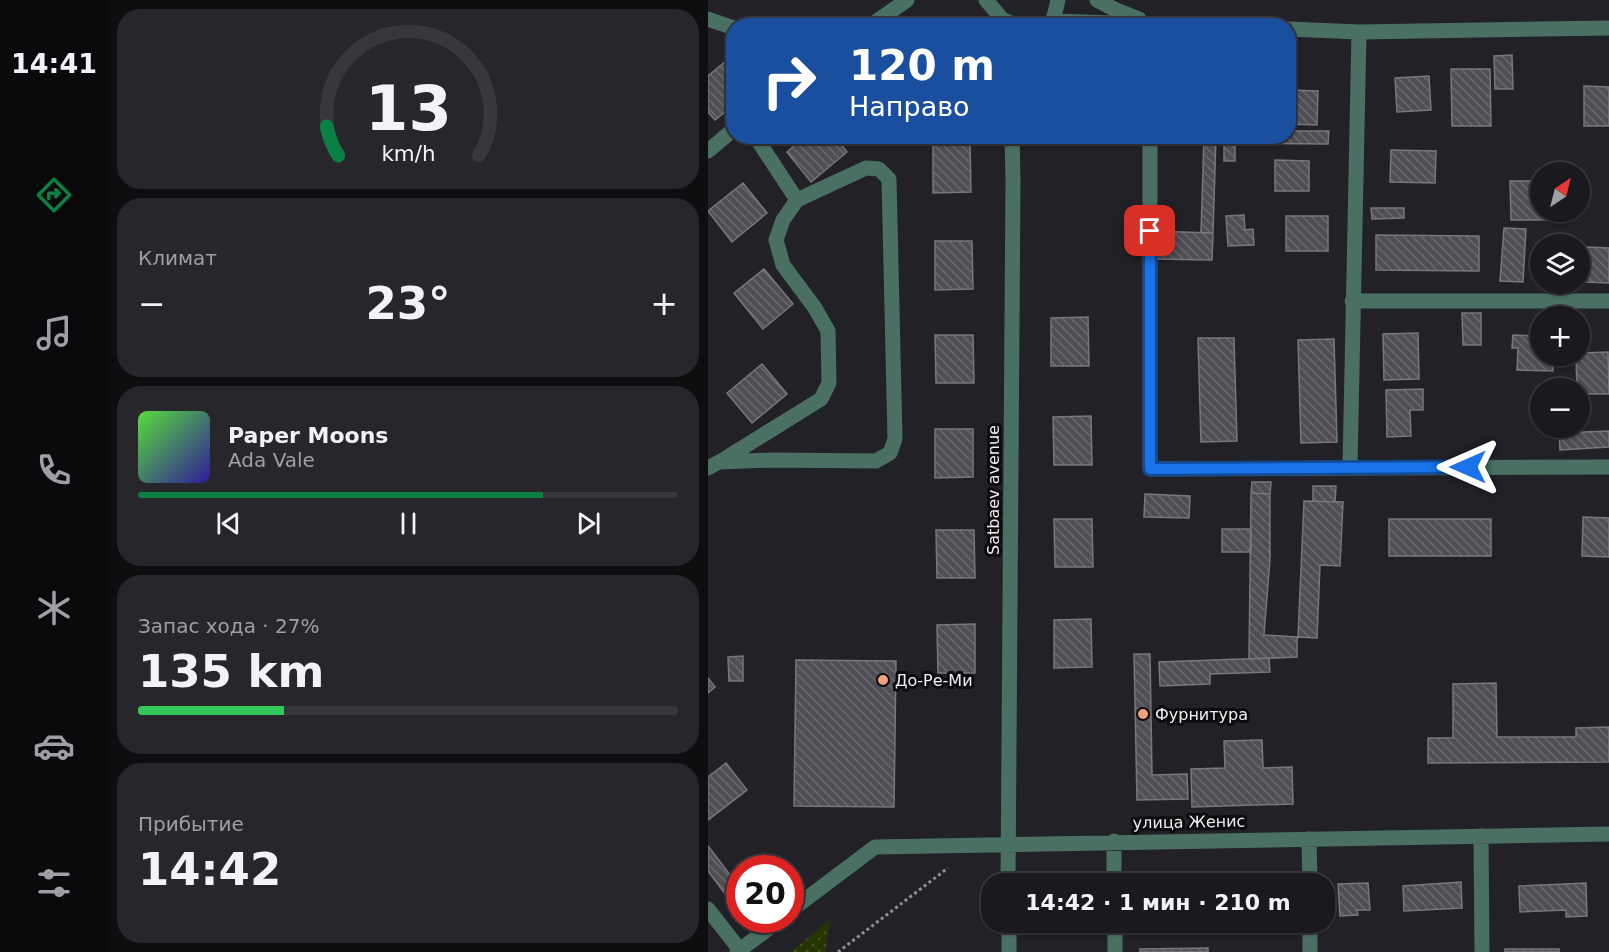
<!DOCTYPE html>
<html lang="ru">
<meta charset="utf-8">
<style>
body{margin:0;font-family:"DejaVu Sans",sans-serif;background:#27262b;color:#f1f3f6;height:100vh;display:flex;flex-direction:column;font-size:22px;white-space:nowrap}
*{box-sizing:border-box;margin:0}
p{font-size:20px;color:#9fa0a4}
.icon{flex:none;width:33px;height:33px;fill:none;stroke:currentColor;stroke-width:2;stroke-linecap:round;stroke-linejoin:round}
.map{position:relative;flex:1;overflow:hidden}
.side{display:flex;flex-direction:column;gap:9px;padding:9px;background:#0e0e10;width:600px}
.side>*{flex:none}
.hud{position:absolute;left:18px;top:18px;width:570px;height:126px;border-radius:24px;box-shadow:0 2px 4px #0004,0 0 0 2px #38383c;background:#1a4fa0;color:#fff;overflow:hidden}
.needle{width:39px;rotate:35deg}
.tools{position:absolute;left:822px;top:162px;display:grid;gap:12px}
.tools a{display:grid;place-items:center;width:60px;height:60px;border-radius:50%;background:#1a191e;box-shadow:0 2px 4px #0004,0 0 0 2px #38383c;font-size:30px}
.speed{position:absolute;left:18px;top:855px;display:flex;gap:12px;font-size:30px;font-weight:700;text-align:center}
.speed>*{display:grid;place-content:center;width:78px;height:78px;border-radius:50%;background:#1a191e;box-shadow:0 2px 4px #0004,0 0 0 2px #38383c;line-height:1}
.speed .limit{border:9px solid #d22;background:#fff;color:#111}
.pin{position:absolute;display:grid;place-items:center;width:51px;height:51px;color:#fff;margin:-26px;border-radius:12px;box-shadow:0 3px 9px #0006}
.me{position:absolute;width:66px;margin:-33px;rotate:270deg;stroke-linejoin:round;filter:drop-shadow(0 0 4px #0008)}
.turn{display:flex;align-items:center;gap:21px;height:126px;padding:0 24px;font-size:27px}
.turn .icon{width:78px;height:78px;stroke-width:2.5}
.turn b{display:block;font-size:42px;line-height:51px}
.big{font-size:45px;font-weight:600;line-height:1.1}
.side .tile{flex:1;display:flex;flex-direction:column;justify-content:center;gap:9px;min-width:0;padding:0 21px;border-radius:24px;background:#27262b}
.side .dial{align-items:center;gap:0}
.dial svg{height:156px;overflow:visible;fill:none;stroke:#38383c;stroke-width:7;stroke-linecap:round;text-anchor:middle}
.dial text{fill:#f1f3f6;stroke:none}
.song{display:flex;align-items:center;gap:18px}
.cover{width:72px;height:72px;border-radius:9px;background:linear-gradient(135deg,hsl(110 70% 55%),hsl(250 70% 35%))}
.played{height:6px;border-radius:3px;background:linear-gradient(90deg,#0b8043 75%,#38383c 75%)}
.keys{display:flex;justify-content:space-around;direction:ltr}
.heat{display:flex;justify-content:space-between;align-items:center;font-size:33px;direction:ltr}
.charge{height:9px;border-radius:4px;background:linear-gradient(90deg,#34c759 27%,#38383c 0)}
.trip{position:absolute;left:273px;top:873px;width:354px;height:60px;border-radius:24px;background:#1a191e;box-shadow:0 2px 4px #0004,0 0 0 2px #38383c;font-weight:600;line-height:60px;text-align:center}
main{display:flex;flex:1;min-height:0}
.menu{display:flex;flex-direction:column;width:108px;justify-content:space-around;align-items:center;background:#0a0a0c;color:#9fa0a4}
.menu .icon{width:42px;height:42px}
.menu .selected{color:#0b8043}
.menu b{font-size:27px;color:#f1f3f6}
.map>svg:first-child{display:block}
.park{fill:url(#park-dots)}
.building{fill:url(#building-back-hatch);stroke:#7a767e;stroke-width:1.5}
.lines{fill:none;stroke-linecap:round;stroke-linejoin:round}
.path{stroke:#908f94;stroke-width:3;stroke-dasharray:3 3;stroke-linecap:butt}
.minor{stroke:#4a7064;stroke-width:15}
.route-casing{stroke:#114b97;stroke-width:15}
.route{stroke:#1a73e8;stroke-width:10}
.poi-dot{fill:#f2a17e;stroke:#0c0b0e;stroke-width:2}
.labels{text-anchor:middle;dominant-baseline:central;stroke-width:6;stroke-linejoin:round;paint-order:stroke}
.street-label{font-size:16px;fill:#f0f0f4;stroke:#0c0b0e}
.poi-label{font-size:16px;fill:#f0f0f4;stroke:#0c0b0e;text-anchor:start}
</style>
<main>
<nav class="menu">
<b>14:41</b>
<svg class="icon selected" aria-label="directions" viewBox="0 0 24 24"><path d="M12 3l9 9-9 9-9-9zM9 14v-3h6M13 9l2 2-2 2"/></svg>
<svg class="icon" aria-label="music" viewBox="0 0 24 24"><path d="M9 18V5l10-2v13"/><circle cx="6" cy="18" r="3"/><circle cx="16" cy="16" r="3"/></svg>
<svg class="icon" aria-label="phone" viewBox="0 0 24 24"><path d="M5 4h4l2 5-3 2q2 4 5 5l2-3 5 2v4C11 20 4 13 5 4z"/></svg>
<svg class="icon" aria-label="climate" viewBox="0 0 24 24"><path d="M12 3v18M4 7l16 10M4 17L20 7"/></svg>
<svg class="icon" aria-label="car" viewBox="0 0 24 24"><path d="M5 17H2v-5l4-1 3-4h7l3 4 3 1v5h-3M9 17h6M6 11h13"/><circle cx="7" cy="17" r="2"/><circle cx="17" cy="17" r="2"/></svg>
<svg class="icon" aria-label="filters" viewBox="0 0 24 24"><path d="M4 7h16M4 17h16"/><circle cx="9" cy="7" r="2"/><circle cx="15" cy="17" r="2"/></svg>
</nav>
<section class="side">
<div class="tile dial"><svg viewBox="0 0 100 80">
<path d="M14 69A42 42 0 1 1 86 69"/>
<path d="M14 69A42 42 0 0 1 8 54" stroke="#0b8043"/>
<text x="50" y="56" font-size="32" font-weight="700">13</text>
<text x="50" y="72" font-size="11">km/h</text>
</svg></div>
<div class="tile"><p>Климат</p>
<div class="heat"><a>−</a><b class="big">23°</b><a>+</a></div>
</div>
<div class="tile">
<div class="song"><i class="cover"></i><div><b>Paper Moons</b><p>Ada Vale</p></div></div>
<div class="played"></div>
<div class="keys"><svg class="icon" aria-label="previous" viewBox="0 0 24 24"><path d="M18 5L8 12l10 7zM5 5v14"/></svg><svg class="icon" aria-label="pause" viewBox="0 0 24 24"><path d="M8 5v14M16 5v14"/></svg><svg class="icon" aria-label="next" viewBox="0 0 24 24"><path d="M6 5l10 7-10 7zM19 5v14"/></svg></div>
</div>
<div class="tile"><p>Запас хода · 27%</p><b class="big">135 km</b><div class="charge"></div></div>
<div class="tile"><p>Прибытие</p><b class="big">14:42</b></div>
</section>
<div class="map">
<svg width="901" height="952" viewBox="0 0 901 952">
<defs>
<pattern id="park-dots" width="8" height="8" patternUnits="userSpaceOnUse" patternTransform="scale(1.5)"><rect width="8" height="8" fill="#243703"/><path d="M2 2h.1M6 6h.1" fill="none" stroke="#445428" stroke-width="1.8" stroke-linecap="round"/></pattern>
<pattern id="building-back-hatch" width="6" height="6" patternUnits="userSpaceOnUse" patternTransform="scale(1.5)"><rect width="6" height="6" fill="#504d54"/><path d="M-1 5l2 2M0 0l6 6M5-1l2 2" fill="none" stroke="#6a676d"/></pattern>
</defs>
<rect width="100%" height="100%" fill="#232128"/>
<path class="park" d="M122,920l-5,32h-34z"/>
<path class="building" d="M804,55l1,34h-18l-1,-33z
M18,61l8,10v34l-19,15 -7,-8v-36z
M743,69h39l1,57h-39z
M721,76l2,34 -34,2 -2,-34z
M876,86l25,1v39h-25z
M580,90l30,1 -1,34 -29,-1z
M580,131h41l-1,13 -93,-1v18h-11v-25h64z
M97,136h29l13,16 -36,30 -24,-30z
M496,136h12l-3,97h-12z
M225,144h37l1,48 -38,1z
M683,150l45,1 -1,32 -45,-1z
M567,160l34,1v30h-34z
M802,181h30v31h29v8h-58z
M35,183l24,30 -35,29 -24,-31z
M663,208h33v10l-32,1z
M536,215l1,15 8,-1 1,16 -26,1 -2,-30z
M578,216h42v35h-42z
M796,228l22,1 -3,53 -23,-1z
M445,231l60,2 -1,27 -60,-1z
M668,235l103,1v35l-103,-1z
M227,241h37l1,48 -38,1z
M879,247l22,1v35l-23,-1z
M56,269l29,35 -30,25 -29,-36z
M754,313h19v32h-18z
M380,317l1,49h-38v-48z
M710,333l1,46 -35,1 -1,-46z
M227,335h38l1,48h-38z
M805,335l27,1v20h13v15l-36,-1 1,-22h-6z
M490,338h36l3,103 -36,1z
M626,339l3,103 -36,1 -3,-103z
M900,352l1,42h-29v-6h-3l-1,-32h4v-3z
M54,364l25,30 -35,29 -25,-30z
M715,389v21h-13l1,26 -24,1 -1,-47z
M383,416l1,49h-38l-1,-48z
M851,428h12v5h-12z
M227,429h38v48l-38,1z
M901,431v16l-49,3 -1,-17z
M544,482h19l-1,12 -19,-1z
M605,486h23l-1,16 -22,-1z
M543,493l19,1v64l-6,77 33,2v20l-48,2z
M437,494l45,2 -1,22 -45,-1z
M596,501l39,1 -3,64 -20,-1 -3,73 -19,-1z
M875,517l26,1v39l-27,-1z
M346,519h38l1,48h-38z
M681,519h102v37h-102z
M514,529h29v23h-29z
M228,530h38l1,48h-38z
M383,619l1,48 -38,1v-48z
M267,624v49h-37l-1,-48z
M426,654h16l2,121 35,-1 1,25 -51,1z
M35,656v25h-14l-1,-24z
M561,658l1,14 -60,2v10l-50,2 -1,-24z
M88,660l100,1 -2,146 -100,-1z
M0,678l7,9 -7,6z
M788,683l1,54h79v-9l33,-1v35l-181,1v-25h25v-54z
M554,740l1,28 29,-1 1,37 -101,3 -1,-38 34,-1 -1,-27z
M18,763l21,27 -39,30v-43z
M0,846l32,42v15l-5,4 -27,-36z
M502,878v6h-54v-5z
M355,879h30v5h-30z
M753,882l1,26 -58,3 -1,-25z
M660,883l2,27h-13l1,5 -18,1 -2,-32z
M878,883l1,33 -21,1v-7l-46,2 -1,-26z
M356,922h30l1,7 -31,1z
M500,948v4h-68v-3z
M797,949h54v3h-54z"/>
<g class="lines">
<path class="path" d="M130,952l110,-84"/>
<path class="minor" d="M278,0l16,19 15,7
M389,0l19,10 23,9
M0,19l26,9
M345,21l148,5
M162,26l37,-26
M333,26l12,-5 5,-21
M580,29l71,3 250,-4
M442,136v333l459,-2
M0,151l26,-22
M644,301h257
M13,461l100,-62 8,-16 -1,-52 -13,-23 -32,-43 -7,-25 7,-20 14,-20
M642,467l9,-435
M0,468l11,-6 54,-2 103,1 14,-8 5,-14 -6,-260 -10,-10 -13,-1 -69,32 -42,-64
M773,836l1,116
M601,839l1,45
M406,841v43
M300,884l5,-703 -1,-45
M0,909l32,41
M82,911l85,-64 734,-13
M301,922v30
M407,922v30
M602,922v30
M29,952l43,-32"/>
</g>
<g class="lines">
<g class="route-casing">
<path id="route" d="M442,231v238l318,-2"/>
</g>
<use href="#route" class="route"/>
</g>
<g class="poi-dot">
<circle cx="175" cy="680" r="6"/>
<circle cx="435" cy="714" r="6"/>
</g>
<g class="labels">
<g class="street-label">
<text transform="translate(285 490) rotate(-90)">Satbaev avenue</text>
<text transform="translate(481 822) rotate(-1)">улица Женис</text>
</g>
<g class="poi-label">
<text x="187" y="680">До-Ре-Ми</text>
<text x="447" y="714">Фурнитура</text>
</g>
</g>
</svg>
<div class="tools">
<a><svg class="needle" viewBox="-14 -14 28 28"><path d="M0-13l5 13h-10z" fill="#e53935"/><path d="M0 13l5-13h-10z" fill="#9fa0a4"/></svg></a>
<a><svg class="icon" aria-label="layers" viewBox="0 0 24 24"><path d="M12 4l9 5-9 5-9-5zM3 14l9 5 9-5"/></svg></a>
<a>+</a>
<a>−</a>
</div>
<div class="speed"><div class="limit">20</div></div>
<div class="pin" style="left:442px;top:231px;background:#d93025"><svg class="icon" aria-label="arrive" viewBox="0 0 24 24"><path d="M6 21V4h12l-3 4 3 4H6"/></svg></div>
<svg class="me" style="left:760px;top:467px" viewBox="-20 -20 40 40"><path d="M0-17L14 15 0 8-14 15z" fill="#1a73e8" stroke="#fff" stroke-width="4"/></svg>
<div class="trip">14:42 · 1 мин · 210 m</div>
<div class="hud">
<div class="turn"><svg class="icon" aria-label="right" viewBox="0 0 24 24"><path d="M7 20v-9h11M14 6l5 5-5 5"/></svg><div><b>120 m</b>Направо</div></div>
</div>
</div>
</main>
